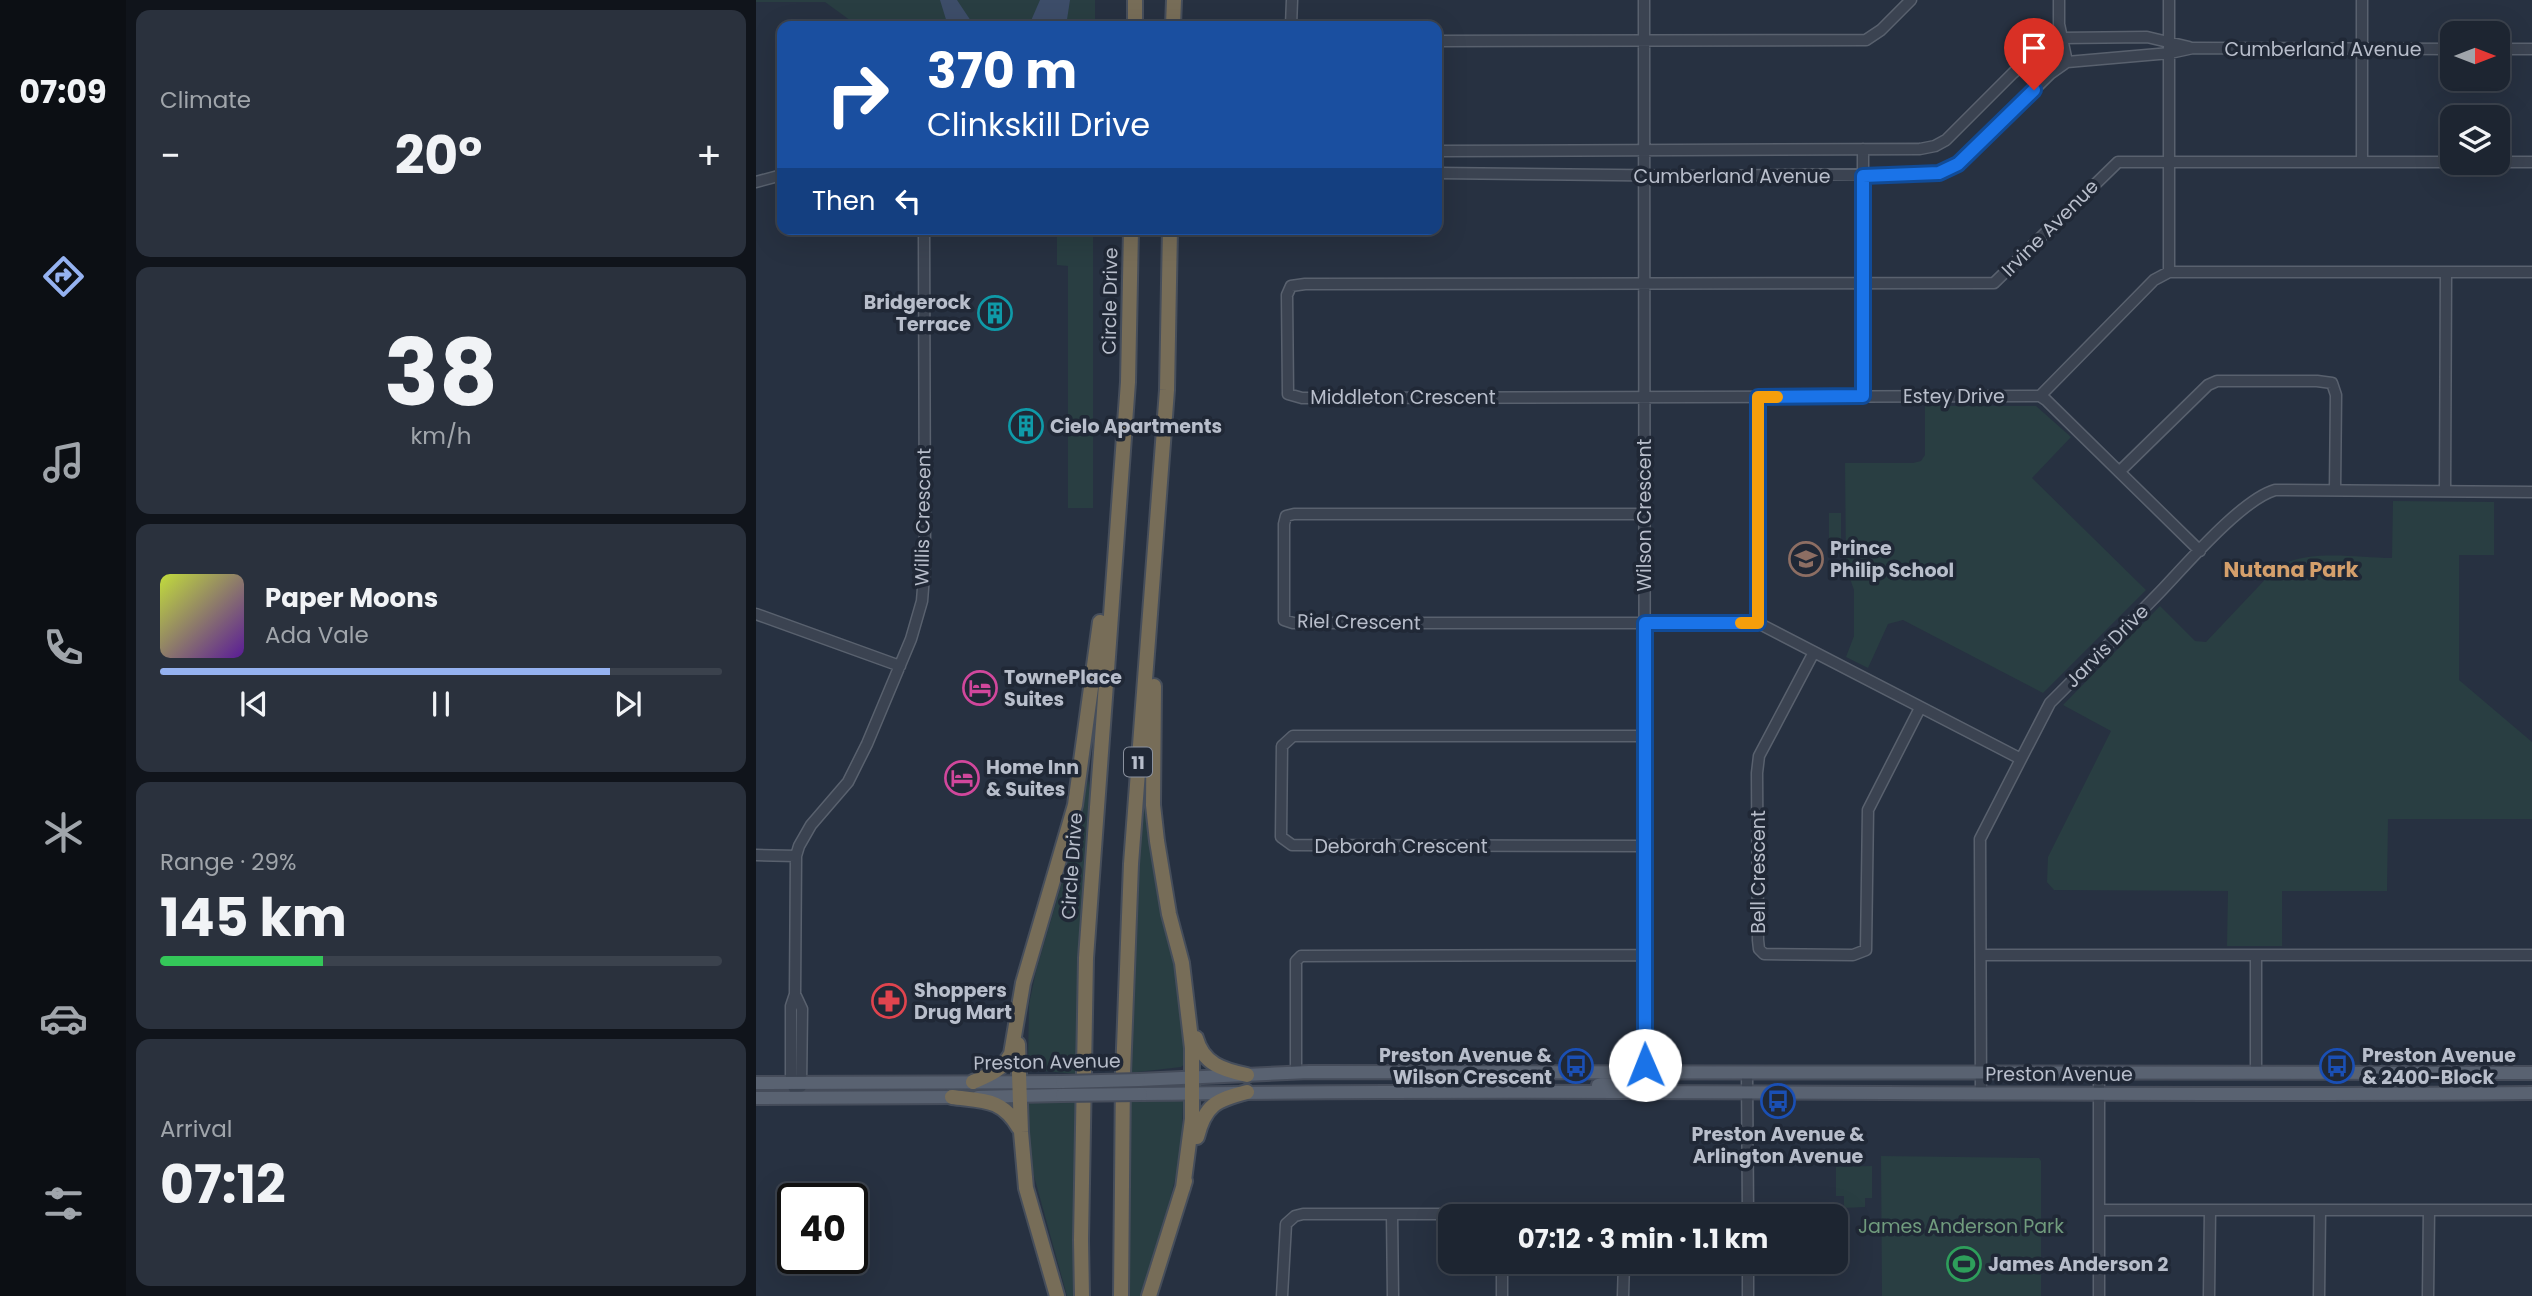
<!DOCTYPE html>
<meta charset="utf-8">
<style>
body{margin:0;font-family:Poppins,sans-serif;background:#2a313d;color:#f1f3f6;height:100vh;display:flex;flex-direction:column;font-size:26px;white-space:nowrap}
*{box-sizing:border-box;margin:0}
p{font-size:23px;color:#a0a5ab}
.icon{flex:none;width:38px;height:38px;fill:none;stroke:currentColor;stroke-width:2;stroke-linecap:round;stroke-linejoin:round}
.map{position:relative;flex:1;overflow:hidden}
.drawer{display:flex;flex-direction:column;gap:10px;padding:10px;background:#10141b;width:630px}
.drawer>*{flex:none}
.hud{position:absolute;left:21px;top:21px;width:665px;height:214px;border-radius:14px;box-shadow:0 7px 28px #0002,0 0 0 2px #3b424d;background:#1a4fa0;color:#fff;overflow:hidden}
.needle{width:46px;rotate:90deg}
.tools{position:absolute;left:1684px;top:21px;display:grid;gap:14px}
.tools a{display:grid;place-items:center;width:70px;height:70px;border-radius:14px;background:#1d2531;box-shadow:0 7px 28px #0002,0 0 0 2px #3b424d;font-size:35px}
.speed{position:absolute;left:21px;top:1183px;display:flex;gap:14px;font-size:35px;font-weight:700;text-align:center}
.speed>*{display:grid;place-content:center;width:91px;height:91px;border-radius:50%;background:#1d2531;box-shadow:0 7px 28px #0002,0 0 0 2px #3b424d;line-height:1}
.speed .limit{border:4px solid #111;border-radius:10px;background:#fff;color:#111}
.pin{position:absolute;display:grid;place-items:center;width:60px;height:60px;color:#fff;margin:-72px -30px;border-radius:50% 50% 50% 0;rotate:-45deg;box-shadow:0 0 7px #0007}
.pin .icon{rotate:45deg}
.me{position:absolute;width:77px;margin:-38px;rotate:359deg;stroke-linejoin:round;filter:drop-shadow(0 0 5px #0008)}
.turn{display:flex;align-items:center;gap:24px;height:147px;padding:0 35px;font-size:32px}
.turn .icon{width:91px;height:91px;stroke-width:2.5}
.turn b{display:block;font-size:49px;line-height:60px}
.then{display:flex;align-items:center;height:66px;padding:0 35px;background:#0003;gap:14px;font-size:26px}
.big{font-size:52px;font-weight:700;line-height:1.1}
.drawer .card{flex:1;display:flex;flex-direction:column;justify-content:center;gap:10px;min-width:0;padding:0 24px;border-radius:14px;background:#2a313d}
.drawer .dial{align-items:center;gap:0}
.dial b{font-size:91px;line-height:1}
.song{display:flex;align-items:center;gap:21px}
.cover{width:84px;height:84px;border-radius:10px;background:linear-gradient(135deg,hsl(70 70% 55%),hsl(270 70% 35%))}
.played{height:7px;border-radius:4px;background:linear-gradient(90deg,#95b2f1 80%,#3b424d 80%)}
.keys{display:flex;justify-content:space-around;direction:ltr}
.heat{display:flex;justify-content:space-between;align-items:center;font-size:38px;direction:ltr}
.charge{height:10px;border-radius:5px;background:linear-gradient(90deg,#34c759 29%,#3b424d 0)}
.trip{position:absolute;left:682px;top:1204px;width:410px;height:70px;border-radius:14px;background:#1d2531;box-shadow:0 7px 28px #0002,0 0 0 2px #3b424d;font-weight:700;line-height:70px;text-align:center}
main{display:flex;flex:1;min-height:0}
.tabs{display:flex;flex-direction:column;width:126px;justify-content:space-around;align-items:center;background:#0c0f14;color:#a0a5ab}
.tabs .icon{width:49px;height:49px}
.tabs .on{color:#95b2f1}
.tabs b{font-size:32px;color:#f1f3f6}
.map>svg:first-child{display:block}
.green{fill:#293e42}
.water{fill:#3d4d69}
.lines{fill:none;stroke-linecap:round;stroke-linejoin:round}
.minor-casing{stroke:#59616e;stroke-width:13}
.major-casing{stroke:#454c5a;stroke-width:16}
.highway-casing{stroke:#464e5b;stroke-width:18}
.minor{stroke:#3b4351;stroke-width:10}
.major{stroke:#596271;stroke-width:12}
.highway{stroke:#776d58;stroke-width:14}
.major-bridge-casing{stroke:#454c5a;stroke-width:16;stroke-linecap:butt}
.major-bridge{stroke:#596271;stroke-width:12}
.route-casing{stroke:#114b97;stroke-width:18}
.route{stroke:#1a73e8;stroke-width:12}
.slow{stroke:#f59e0b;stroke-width:12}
.labels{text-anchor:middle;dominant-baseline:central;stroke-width:7;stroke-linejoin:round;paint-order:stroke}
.shield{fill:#202836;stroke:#8a919e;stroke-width:2}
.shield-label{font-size:18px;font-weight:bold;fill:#b8becb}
.street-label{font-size:19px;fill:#b8becb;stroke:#202836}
.poi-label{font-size:19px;font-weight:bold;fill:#b8becb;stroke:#202836;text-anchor:start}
.park-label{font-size:19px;fill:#709b7d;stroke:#202836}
.neighbourhood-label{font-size:21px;font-weight:bold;fill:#d49f6b;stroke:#202836}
</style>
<main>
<nav class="tabs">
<b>07:09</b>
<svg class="icon on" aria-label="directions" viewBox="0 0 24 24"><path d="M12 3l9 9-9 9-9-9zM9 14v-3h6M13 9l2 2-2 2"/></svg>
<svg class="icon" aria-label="music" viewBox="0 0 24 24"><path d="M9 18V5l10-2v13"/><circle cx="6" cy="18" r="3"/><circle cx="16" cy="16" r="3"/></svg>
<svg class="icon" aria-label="phone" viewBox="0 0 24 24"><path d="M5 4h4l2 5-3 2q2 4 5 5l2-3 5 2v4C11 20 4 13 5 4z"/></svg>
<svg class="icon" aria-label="climate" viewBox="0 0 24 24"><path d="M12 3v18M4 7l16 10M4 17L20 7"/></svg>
<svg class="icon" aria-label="car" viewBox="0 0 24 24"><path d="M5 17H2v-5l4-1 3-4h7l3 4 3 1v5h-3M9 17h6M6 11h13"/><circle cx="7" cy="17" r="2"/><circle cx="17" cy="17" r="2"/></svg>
<svg class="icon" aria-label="filters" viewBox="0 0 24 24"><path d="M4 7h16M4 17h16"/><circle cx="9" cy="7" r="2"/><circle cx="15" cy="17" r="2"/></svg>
</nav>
<section class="drawer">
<div class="card"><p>Climate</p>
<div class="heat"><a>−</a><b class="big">20°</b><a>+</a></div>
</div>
<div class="card dial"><b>38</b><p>km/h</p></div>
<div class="card">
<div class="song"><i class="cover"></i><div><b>Paper Moons</b><p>Ada Vale</p></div></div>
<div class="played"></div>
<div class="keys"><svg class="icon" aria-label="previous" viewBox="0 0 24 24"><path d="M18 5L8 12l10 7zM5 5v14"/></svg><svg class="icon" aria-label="pause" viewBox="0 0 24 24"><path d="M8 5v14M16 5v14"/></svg><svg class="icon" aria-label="next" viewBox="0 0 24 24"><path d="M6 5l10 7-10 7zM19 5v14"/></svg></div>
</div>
<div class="card"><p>Range · 29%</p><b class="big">145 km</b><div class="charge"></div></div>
<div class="card"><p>Arrival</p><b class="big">07:12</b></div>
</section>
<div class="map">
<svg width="1776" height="1296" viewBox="0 0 1776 1296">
<rect width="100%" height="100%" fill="#273141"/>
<path class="green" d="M0,0h339v26h-237l-33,-24h-69z
M301,229h36v279h-25v-242l-11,-1z
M1169,406h111l35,31 -39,41 114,112 -103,103 -140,-73 -15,4 -20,44 -22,-11 8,-21v-46l-8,-23 -1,-104h68l8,-2 4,-6z
M1637,501l101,1v53h-35v125l73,62v77h-144l-1,72h-105v55h-55l1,-55 -174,-1 -7,-8 1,-25 63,-126 -48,-26 97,-99 35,35 11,1 70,-74c31,-20 81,-10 116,-10z
M1073,513h12v27h-12z
M389,763l2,53 6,49 9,49 15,52 10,96 -6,5 -52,6 5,-146z
M332,778l2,16 -10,171 -3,109 -43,-4 -6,-7 1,-59 7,-33 44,-150z
M420,1097l7,5 -2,54 -36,140h-15l-2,-195z
M281,1099l40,3 -1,194h-9l-38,-138 -3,-50 7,-8z
M1125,1156l158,2 2,3v135h-159z
M1116,1166v32h-7v9l-21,1v-12h-8v-29z"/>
<path class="water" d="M184,0h17l16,24 57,-1 10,-23h30l-4,26h-118z"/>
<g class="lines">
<g class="minor-casing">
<path id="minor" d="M888,0l1,1072
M1303,0v24l8,38
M1606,0v162
M535,26l1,-26
M681,41l429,-1 15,-10 30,-30
M1741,49h35
M1107,149v247
M681,151l483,-2 15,-3 11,-6 67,-67 27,-23 21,-12 86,-1 42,10
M1741,162h35
M681,173l266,3 236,-3 19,-9 92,-90 17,-12 103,-9 23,-5 259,1
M0,182l26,-7
M1413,272v-272
M1284,396l114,-116 15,-8h363
M1002,397v226
M1364,471l88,-86 9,-4h100l15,2 4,12 -1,95
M1689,491l1,-219
M888,514h-350l-8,2 -2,8v96l9,3h465l263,136
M1444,551l-154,-151 -6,-4 -738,2 -14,-4 -1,-99 4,-9 14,-2 689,-1 124,-121h334
M0,614l144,52
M1058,652l-55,104 -2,17 1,167 1,9 5,5 89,1 13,-5 2,-140 52,-102
M888,736h-351l-11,10 -1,91 11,8 352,1
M0,855l40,1
M1225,955h551
M39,994l7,15 -1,78
M540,1073v-112l5,-5 344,-1
M991,1073l1,143
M1500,1073v-118
M1225,1093l-1,-254 41,-80 29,-56 8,-8c34,-34 68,-68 102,-103 26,-27 81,-92 115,-102l257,2
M43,1098l-8,-15v-77l4,-12 1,-138 3,-10 12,-21 37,-43 19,-38 44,-105 11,-38 3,-38 -1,-334
M1343,1210h433
M636,1214l1,82
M526,1296l4,-72 9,-8 8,-2h445
M746,1296v-34
M867,1296l1,-34
M992,1296v-34
M1343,1296v-223
M1453,1296l1,-86
M1563,1296l1,-85
M1672,1296l1,-86"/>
</g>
<g class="major-casing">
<path id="major" d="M383,1080l170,-8 1223,1
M0,1083l306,-1
M842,1085l33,-4 13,-4 1,-5
M385,1094c464,-6 927,3 1391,-1
M222,1097l84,-2
M0,1098l204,-1"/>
</g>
<g class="highway-casing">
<path id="highway" d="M379,26v-26
M417,26l1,-26
M398,686l-1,119 4,36 12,73 13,49 10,85v71l-9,69
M440,1038c7,26 27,32 51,37
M262,1044l3,88 5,56 31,108
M217,1082c16,-7 29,-12 38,-28l12,-71 52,-178 25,-183
M196,1097c31,4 50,1 67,31
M441,1137c8,-32 19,-37 50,-45
M326,1296l-1,-56 5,-282 42,-576 3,-153
M365,1296l2,-222 8,-210 36,-474 3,-161
M393,1296l36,-115"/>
</g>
<use href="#minor" class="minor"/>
<use href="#major" class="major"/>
<use href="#highway" class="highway"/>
<g class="major-bridge-casing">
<path id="major-bridge" d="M306,1082l77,-2
M306,1095l79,-1"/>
</g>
<use href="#major-bridge" class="major-bridge"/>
</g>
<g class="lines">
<g class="route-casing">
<path id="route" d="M889,1065v-442h113v-226l105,-1v-220l76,-3 19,-9 76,-74"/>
</g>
<use href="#route" class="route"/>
<path class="slow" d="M985,623h17v-226h19"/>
</g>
<defs>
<g id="building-ring" transform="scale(1.75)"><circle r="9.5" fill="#202836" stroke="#0f9aa8" stroke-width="1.5"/><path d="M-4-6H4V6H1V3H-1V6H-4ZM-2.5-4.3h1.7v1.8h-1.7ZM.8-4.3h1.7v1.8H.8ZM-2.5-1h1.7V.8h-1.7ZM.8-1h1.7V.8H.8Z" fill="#0f9aa8"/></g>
<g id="school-ring" transform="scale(1.75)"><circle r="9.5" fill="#202836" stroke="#8d6e63" stroke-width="1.5"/><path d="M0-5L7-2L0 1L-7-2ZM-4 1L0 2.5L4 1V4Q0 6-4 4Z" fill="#8d6e63"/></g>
<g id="hotel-ring" transform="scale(1.75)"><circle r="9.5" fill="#202836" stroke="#d1479c" stroke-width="1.5"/><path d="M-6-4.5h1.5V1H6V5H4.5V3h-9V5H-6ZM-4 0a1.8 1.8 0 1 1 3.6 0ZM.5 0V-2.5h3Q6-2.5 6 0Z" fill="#d1479c"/></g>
<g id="pharmacy-ring" transform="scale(1.75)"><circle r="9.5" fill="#202836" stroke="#e0444e" stroke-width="1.5"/><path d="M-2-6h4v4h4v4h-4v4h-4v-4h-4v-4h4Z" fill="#e0444e"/></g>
<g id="bus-ring" transform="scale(1.75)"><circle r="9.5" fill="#202836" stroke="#1a4fb4" stroke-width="1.5"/><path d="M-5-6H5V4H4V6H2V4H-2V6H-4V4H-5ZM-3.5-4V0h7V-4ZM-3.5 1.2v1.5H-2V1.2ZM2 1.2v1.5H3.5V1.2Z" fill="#1a4fb4"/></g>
<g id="stadium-ring" transform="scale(1.75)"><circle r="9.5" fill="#202836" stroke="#2e9e5b" stroke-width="1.5"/><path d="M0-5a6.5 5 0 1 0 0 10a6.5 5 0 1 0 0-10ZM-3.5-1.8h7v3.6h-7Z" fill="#2e9e5b"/></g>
</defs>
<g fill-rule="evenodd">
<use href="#building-ring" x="239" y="313"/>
<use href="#building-ring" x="270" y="426"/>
<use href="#school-ring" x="1050" y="559"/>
<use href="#hotel-ring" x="224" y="688"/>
<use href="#hotel-ring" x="206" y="778"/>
<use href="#pharmacy-ring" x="133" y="1001"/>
<use href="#bus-ring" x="820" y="1066"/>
<use href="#bus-ring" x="1581" y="1066"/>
<use href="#bus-ring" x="1022" y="1101"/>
<use href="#stadium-ring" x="1208" y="1264"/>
</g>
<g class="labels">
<rect class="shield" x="368" y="747.5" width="28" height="29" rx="5"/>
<g class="shield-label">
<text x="382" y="762">11</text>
</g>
<g class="street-label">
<text x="1567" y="49">Cumberland Avenue</text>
<text x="976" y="176">Cumberland Avenue</text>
<text transform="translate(1294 228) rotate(-45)">Irvine Avenue</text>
<text transform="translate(354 301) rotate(-89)">Circle Drive</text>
<text x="1198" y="396">Estey Drive</text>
<text x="647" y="397">Middleton Crescent</text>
<text transform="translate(888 515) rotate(-90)">Wilson Crescent</text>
<text transform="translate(167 517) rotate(-89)">Willis Crescent</text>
<text transform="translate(603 622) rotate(1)">Riel Crescent</text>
<text transform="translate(1351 646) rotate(-45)">Jarvis Drive</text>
<text x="645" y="846">Deborah Crescent</text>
<text transform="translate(316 866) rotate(-86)">Circle Drive</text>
<text transform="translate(1002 872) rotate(-90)">Bell Crescent</text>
<text transform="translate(291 1062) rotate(-1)">Preston Avenue</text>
<text x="1303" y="1074">Preston Avenue</text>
</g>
<g class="poi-label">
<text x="215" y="302" text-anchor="end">Bridgerock<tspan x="215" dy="22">Terrace</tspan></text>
<text x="294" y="426">Cielo Apartments</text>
<text x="1074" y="548">Prince<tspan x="1074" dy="22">Philip School</tspan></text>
<text x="248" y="677">TownePlace<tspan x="248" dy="22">Suites</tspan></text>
<text x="230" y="767">Home Inn<tspan x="230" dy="22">&amp; Suites</tspan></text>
<text x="158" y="990">Shoppers<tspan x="158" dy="22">Drug Mart</tspan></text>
<text x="796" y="1055" text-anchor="end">Preston Avenue &amp;<tspan x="796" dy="22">Wilson Crescent</tspan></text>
<text x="1606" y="1055">Preston Avenue<tspan x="1606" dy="22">&amp; 2400-Block</tspan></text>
<text x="1022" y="1134" text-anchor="middle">Preston Avenue &amp;<tspan x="1022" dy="22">Arlington Avenue</tspan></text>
<text x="1232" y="1264">James Anderson 2</text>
</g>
<g class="park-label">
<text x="1205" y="1226">James Anderson Park</text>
</g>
<g class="neighbourhood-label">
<text x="1535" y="569">Nutana Park</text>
</g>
</g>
</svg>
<div class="tools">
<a><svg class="needle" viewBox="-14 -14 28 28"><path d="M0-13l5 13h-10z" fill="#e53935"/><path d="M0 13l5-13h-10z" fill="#a0a5ab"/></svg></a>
<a><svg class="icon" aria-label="layers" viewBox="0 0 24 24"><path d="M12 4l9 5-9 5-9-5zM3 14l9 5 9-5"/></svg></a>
</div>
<div class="speed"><div class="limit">40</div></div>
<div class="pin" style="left:1278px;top:90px;background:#d93025"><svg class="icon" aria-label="arrive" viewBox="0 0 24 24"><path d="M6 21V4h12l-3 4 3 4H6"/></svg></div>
<svg class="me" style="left:889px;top:1065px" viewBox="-20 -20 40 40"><circle r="19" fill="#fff"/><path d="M0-13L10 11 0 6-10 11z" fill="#1a73e8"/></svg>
<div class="trip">07:12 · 3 min · 1.1 km</div>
<div class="hud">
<div class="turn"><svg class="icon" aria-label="right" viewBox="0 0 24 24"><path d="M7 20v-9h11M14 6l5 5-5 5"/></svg><div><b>370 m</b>Clinkskill Drive</div></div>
<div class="then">Then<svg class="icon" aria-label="left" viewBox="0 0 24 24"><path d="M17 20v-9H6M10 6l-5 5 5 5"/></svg></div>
</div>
</div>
</main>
